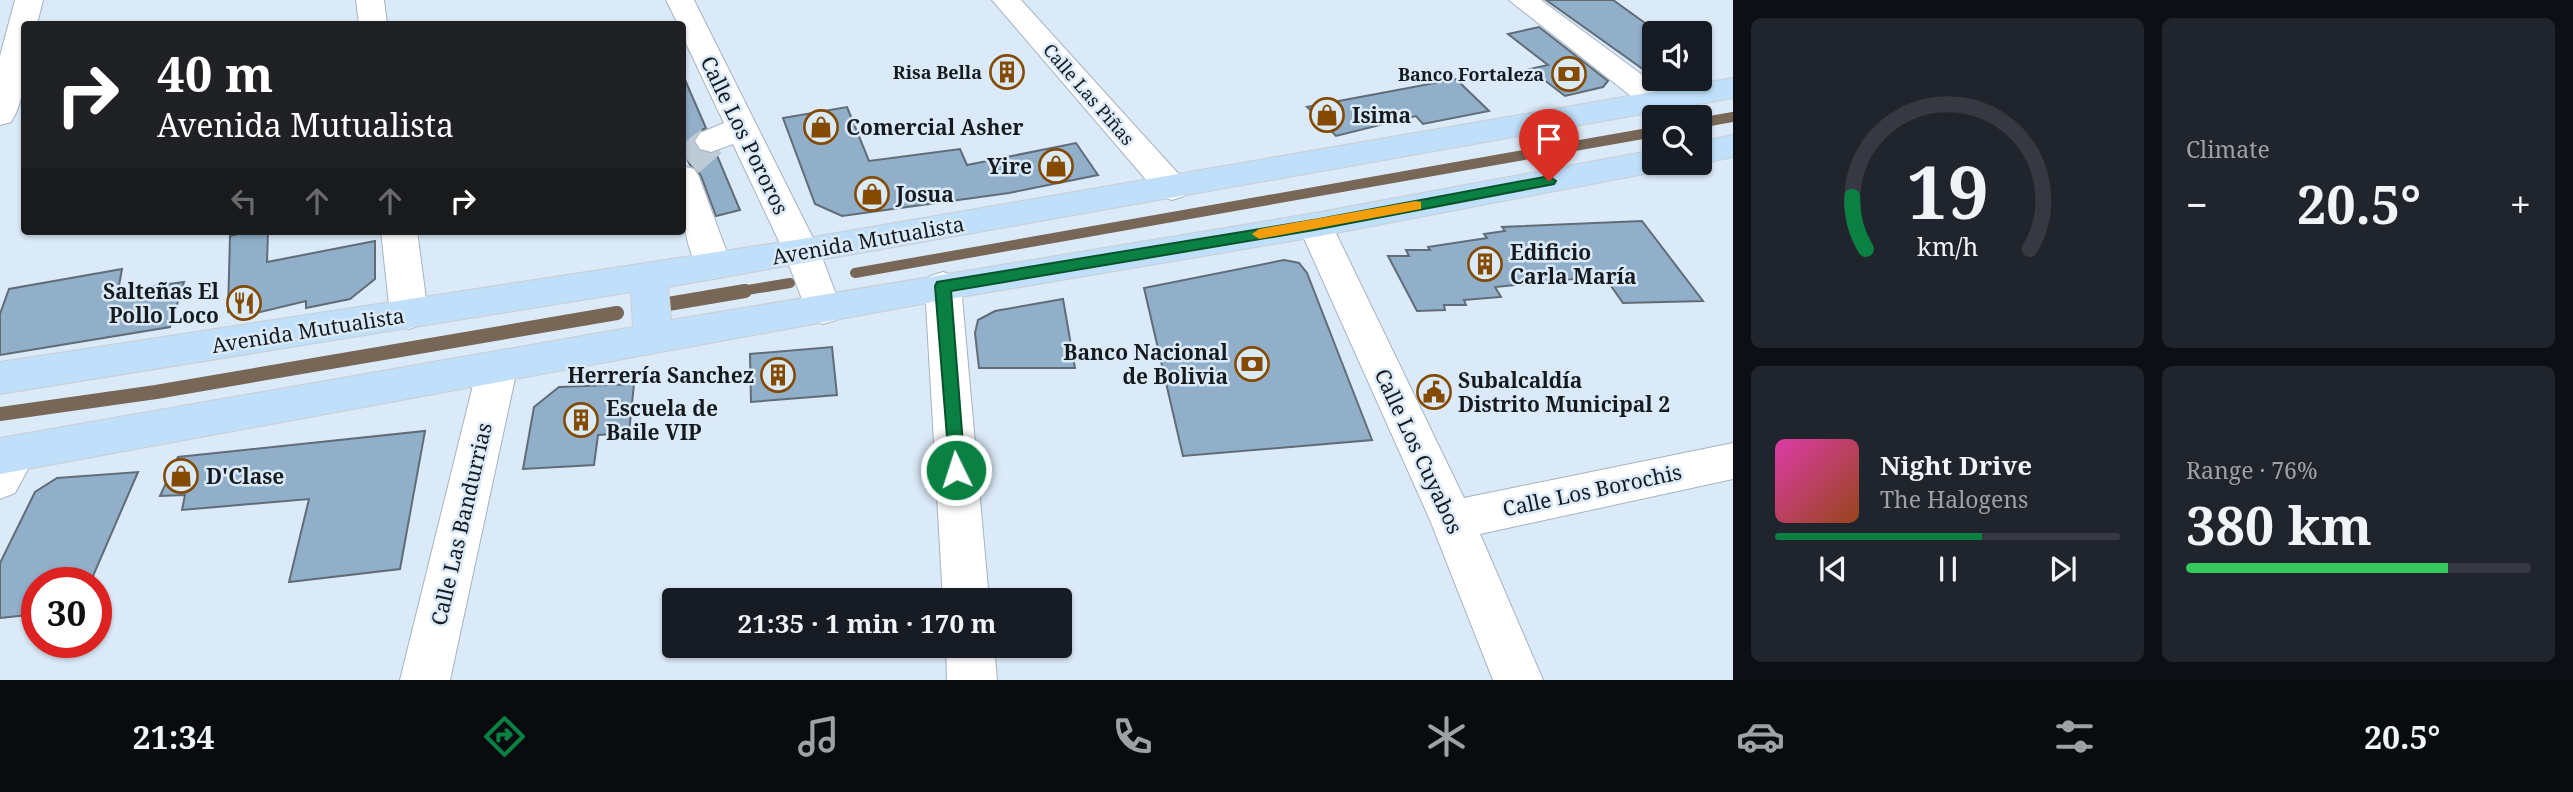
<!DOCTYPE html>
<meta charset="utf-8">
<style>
body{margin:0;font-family:"Noto Serif",serif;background:#20242c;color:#f1f3f6;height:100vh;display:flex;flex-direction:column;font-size:26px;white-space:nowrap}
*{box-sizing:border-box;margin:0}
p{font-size:23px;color:#9ea1a6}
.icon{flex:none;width:38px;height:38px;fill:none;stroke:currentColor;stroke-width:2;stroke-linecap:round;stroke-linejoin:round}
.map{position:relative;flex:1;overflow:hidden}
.panel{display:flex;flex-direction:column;gap:18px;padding:18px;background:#0d0f14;width:840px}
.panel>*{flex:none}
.hud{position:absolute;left:21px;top:21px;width:665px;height:214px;border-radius:7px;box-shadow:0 2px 5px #0004;background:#202124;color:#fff;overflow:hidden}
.buttons{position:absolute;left:1642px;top:21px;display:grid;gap:14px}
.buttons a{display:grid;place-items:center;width:70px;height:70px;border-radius:7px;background:#171b24;box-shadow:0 2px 5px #0004;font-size:35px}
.speed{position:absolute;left:21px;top:567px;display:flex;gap:14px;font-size:35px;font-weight:700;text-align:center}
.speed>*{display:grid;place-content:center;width:91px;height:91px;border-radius:50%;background:#171b24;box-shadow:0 2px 5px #0004;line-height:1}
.speed .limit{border:10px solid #d22;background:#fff;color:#111}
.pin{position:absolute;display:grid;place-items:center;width:60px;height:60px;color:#fff;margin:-72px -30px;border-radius:50% 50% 50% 0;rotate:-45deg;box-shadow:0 0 7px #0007}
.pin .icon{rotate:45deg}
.me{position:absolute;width:77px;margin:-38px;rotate:356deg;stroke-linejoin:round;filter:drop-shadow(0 0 5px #0008)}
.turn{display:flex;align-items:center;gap:24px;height:147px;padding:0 21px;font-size:32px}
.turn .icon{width:91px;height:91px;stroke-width:2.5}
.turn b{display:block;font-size:49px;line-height:60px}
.lanes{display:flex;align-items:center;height:66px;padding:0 21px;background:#0003;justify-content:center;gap:35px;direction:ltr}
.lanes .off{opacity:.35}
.big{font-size:52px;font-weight:700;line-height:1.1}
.panel .tile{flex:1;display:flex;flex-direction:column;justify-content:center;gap:10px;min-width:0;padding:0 24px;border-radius:10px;background:#20242c}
.panel .dial{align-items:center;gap:0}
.dial svg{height:182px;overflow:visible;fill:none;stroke:#363941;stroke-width:7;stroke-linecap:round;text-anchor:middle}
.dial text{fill:#f1f3f6;stroke:none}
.song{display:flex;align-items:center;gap:21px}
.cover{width:84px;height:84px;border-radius:10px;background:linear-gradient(135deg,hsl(320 70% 55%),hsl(20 70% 35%))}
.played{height:7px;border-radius:4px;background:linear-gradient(90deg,#0b8043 60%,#363941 60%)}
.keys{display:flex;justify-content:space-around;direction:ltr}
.heat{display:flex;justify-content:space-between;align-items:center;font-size:38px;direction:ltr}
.charge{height:10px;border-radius:5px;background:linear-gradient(90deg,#34c759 76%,#363941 0)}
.panel .tiles{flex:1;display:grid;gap:18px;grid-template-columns:repeat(2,1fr)}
.trip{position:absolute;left:662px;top:588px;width:410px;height:70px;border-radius:7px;background:#171b24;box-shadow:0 2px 5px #0004;font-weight:700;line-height:70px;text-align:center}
.tabs{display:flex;height:112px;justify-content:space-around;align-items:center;background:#090b0e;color:#9ea1a6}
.tabs .icon{width:49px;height:49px}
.tabs .current{color:#0b8043}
.tabs b{font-size:32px;color:#f1f3f6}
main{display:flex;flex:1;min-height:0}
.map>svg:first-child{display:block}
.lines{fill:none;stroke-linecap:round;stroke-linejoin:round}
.stream-far1{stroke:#786656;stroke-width:10}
.stream{stroke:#786656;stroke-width:14}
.building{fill:#91afc8;stroke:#606d78;stroke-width:2}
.minor-tunnel{stroke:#bdcbd7;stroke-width:32;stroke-dasharray:32 16;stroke-linecap:butt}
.minor-casing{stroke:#a5b3bf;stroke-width:2}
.major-casing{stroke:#cccdce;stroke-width:2}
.minor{fill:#fff;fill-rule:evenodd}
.major{fill:#bfdffa;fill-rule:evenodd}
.route{fill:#0b8043;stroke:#07532c;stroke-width:2}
.slow{fill:#f59e0b}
.labels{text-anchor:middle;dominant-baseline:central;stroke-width:5;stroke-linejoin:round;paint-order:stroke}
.far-poi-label{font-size:18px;font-weight:bold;fill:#151a1f;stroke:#dbeaf8;text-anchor:end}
.far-street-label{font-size:18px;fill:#151a1f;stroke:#dbeaf8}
.poi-label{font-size:21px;font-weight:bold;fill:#151a1f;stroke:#dbeaf8;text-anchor:start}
.street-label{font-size:21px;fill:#151a1f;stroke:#dbeaf8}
</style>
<main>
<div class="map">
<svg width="1733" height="680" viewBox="0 0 1733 680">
<rect width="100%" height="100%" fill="#dbeaf8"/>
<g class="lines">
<path class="stream-far1" d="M1699,123l34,-6
M855,273l799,-141
M735,292l55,-9"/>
<path class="stream" d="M668,304l77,-13
M0,414l156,-22 461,-79"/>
</g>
<path class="building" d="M1546,0h67l46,33h-5v44z
M1539,27l69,54 -5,6 -38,9 -35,-27 18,-4 -40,-31z
M682,73l24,55 -8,4 -5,10 6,10 17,1 24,57 -24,6 -15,-40 -5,-8 -6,-3 -8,-18z
M1456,79l33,32 -66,13 -7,-8 -80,20 -29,-29z
M847,107l22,54 91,-12 7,16 109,-22 22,32 -89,18 -167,23 -27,-12 -32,-86z
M1642,221l61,80 -80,2 -19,-27 -109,11 6,10 -37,3 2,5h-22l1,5 -28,1 -29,-55h21l-3,-6h24l-2,-3 59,-9 -3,-4 21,-3 -3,-4z
M250,231h18l-1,31 108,-21v38l-25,20 -44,9v-7l-54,13v-9l-24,7 2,-76z
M1284,260l15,3 8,10 65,167 -189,16 -39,-168z
M122,269l-4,22 66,-9 -14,45 -170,28v-41l9,-25z
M1063,299l12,69h-96l-4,-35 3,-13 17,-9z
M832,347l5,48 -86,7 -1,-48z
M634,384l-5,49 -31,2 -4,30 -71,4 11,-62 25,-20z
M425,431l-25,138 -111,13 20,-83 -127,11 3,-15 -25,1 18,-39z
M138,472l-48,111h-53v31l-37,4v-55l35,-71 22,-14z"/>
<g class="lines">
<path class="minor-tunnel" d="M688,161l23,-20"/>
<g class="minor-casing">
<path id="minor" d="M15,0h28l-6,24h-13c0,32 5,71 -13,98l-11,3v-69z
M356,0h28l3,24h-28z
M666,0h28l126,252 22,58 -6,10 -13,4 -13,-4 -26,-68 -51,-108 -22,8 -11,-3 -5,-8 5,-8 24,-10 -42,-88v-11h-4z
M992,0h29l163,180 5,8 -5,8 -12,4 -12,-4z
M1509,0h32l127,94 4,7 -4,7 -11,3 -11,-3z
M682,166l12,3 5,8 33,89 -5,9 -13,4 -13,-4c-20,-35 -19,-70 -19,-109z
M1315,213l12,3 5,9 132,273 269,-55v36l-253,55 63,146h-50l-63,-160 -132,-295 5,-9z
M381,231h36l11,83 -6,10 -13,5 -13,-5 -6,-10z
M943,272l13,4 5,10 28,314h-46l-18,-314 5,-10z
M497,353l14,5 6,11 -67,311h-50l77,-311 6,-11z
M15,436l15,5 6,13 -21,39 -15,6v-58z
M946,646h48l3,34h-50z"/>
</g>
<g class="major-casing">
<path id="major" d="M1733,78v20l-1065,189 3,33 644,-107 339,-63v13h15l-3,6 -12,3 -339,65 -372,63 -943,174v-36l633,-111 -2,-35 -631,102v-32l802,-123z
M1733,135v22l-34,7 -4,-1h4v-21z"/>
</g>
<use href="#minor" class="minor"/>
<use href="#major" class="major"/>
</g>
<path class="route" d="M1549,176l7,5 -2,3 -240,46 -363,61 14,179 -9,7 -6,-2 -15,-189 2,-4 377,-62z"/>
<path class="slow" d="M1416,201l5,1v7l-162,30 -7,-5 7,-5z"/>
<defs>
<g id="building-ring" transform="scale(1.75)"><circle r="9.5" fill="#dbeaf8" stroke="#834a00" stroke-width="1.5"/><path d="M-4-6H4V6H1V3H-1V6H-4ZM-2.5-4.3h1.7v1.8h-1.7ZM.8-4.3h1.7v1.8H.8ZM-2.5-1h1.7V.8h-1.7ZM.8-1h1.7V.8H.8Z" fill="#834a00"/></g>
<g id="bank-ring" transform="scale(1.75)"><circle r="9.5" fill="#dbeaf8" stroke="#834a00" stroke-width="1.5"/><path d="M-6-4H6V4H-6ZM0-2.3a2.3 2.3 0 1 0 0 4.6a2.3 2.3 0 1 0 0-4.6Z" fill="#834a00"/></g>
<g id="shop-ring" transform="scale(1.75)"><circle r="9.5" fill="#dbeaf8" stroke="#834a00" stroke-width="1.5"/><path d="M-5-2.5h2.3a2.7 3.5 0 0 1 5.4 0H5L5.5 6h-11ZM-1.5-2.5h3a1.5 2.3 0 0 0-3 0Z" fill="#834a00"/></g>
<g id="restaurant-ring" transform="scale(1.75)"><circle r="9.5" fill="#dbeaf8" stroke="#834a00" stroke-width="1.5"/><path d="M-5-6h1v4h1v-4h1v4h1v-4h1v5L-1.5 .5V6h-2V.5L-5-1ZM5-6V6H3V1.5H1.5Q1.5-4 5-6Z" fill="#834a00"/></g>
<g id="civic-ring" transform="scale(1.75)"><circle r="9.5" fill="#dbeaf8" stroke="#834a00" stroke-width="1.5"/><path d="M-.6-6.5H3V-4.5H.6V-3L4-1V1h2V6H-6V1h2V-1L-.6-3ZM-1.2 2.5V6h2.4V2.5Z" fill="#834a00"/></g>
</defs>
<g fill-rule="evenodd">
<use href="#building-ring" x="1007" y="72"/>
<use href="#bank-ring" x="1569" y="74"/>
<use href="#shop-ring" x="1327" y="115"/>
<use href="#shop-ring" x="821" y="127"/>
<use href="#shop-ring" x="1056" y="166"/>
<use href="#shop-ring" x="872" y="194"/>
<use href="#building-ring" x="1485" y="264"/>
<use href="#restaurant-ring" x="244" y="303"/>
<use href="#bank-ring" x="1252" y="364"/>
<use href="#building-ring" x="778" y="375"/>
<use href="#civic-ring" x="1434" y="392"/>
<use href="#building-ring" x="581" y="420"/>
<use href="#shop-ring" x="181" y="476"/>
</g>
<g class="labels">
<g class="far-poi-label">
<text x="982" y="72">Risa Bella</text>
<text x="1544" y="74">Banco Fortaleza</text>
</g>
<g class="far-street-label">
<text transform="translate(1089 94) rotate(49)">Calle Las Piñas</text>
</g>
<g class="poi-label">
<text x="1352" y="115">Isima</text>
<text x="846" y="127">Comercial Asher</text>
<text x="1032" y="166" text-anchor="end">Yire</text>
<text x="896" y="194">Josua</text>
<text x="1510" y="252">Edificio<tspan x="1510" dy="24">Carla María</tspan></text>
<text x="219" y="291" text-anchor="end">Salteñas El<tspan x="219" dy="24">Pollo Loco</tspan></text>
<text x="1228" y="352" text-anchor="end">Banco Nacional<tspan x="1228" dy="24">de Bolivia</tspan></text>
<text x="754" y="375" text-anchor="end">Herrería Sanchez</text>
<text x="1458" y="380">Subalcaldía<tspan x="1458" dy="24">Distrito Municipal 2</tspan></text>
<text x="606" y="408">Escuela de<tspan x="606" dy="24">Baile VIP</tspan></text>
<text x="206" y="476">D'Clase</text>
</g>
<g class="street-label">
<text transform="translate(745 135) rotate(64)">Calle Los Pororos</text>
<text transform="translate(868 240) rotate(-10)">Avenida Mutualista</text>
<text transform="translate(308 330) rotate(-9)">Avenida Mutualista</text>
<text transform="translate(1419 451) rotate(65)">Calle Los Cuyabos</text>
<text transform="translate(1592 490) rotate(-12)">Calle Los Borochis</text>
<text transform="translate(461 524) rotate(-77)">Calle Las Bandurrias</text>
</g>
</g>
</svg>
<div class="buttons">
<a><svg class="icon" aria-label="sound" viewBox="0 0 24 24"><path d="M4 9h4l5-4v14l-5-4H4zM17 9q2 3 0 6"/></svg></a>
<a><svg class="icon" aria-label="search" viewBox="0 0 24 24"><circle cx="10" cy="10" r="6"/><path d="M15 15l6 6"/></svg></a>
</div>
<div class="speed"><div class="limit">30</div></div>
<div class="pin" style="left:1549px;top:181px;background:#d93025"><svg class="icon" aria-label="arrive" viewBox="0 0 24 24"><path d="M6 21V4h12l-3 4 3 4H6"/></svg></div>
<svg class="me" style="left:956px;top:470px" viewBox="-20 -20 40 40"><circle r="17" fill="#0b8043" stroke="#fff" stroke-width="3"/><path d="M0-11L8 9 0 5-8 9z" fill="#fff"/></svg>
<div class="trip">21:35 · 1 min · 170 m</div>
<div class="hud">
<div class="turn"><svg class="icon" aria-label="right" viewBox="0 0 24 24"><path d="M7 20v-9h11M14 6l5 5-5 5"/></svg><div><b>40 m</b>Avenida Mutualista</div></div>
<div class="lanes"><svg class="icon off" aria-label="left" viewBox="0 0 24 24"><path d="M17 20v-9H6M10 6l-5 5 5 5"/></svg><svg class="icon off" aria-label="ahead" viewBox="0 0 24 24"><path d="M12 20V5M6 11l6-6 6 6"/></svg><svg class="icon off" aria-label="ahead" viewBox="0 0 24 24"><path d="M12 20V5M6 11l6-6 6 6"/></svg><svg class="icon" aria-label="right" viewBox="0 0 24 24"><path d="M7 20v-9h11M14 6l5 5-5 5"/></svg></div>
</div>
</div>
<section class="panel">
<div class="tiles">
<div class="tile dial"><svg viewBox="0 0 100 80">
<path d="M14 69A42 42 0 1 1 86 69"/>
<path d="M14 69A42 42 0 0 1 8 46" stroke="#0b8043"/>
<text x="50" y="56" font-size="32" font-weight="700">19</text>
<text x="50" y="72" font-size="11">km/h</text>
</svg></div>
<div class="tile"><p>Climate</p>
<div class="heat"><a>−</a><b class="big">20.5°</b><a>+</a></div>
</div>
<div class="tile">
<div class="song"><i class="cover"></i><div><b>Night Drive</b><p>The Halogens</p></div></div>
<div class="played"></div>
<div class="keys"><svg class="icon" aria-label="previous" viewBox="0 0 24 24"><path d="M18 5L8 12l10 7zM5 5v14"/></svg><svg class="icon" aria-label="pause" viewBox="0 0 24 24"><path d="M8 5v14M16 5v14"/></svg><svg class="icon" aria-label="next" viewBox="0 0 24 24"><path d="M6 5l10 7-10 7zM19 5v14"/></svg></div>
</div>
<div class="tile"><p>Range · 76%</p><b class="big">380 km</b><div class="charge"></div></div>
</div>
</section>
</main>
<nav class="tabs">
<b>21:34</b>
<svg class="icon current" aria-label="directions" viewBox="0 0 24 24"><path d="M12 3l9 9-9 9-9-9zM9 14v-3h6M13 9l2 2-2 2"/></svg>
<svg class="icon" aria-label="music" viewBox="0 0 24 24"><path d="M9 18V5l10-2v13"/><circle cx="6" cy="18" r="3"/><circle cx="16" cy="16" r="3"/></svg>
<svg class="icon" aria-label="phone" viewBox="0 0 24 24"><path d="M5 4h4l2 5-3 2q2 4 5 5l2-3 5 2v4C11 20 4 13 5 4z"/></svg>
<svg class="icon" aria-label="climate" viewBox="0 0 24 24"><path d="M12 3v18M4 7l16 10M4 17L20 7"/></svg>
<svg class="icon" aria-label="car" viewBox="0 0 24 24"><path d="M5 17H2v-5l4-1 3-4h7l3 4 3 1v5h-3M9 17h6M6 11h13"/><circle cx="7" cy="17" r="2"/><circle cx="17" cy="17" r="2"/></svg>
<svg class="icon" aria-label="filters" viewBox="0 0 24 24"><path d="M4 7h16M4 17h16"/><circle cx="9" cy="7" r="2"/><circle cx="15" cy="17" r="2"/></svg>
<b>20.5°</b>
</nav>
